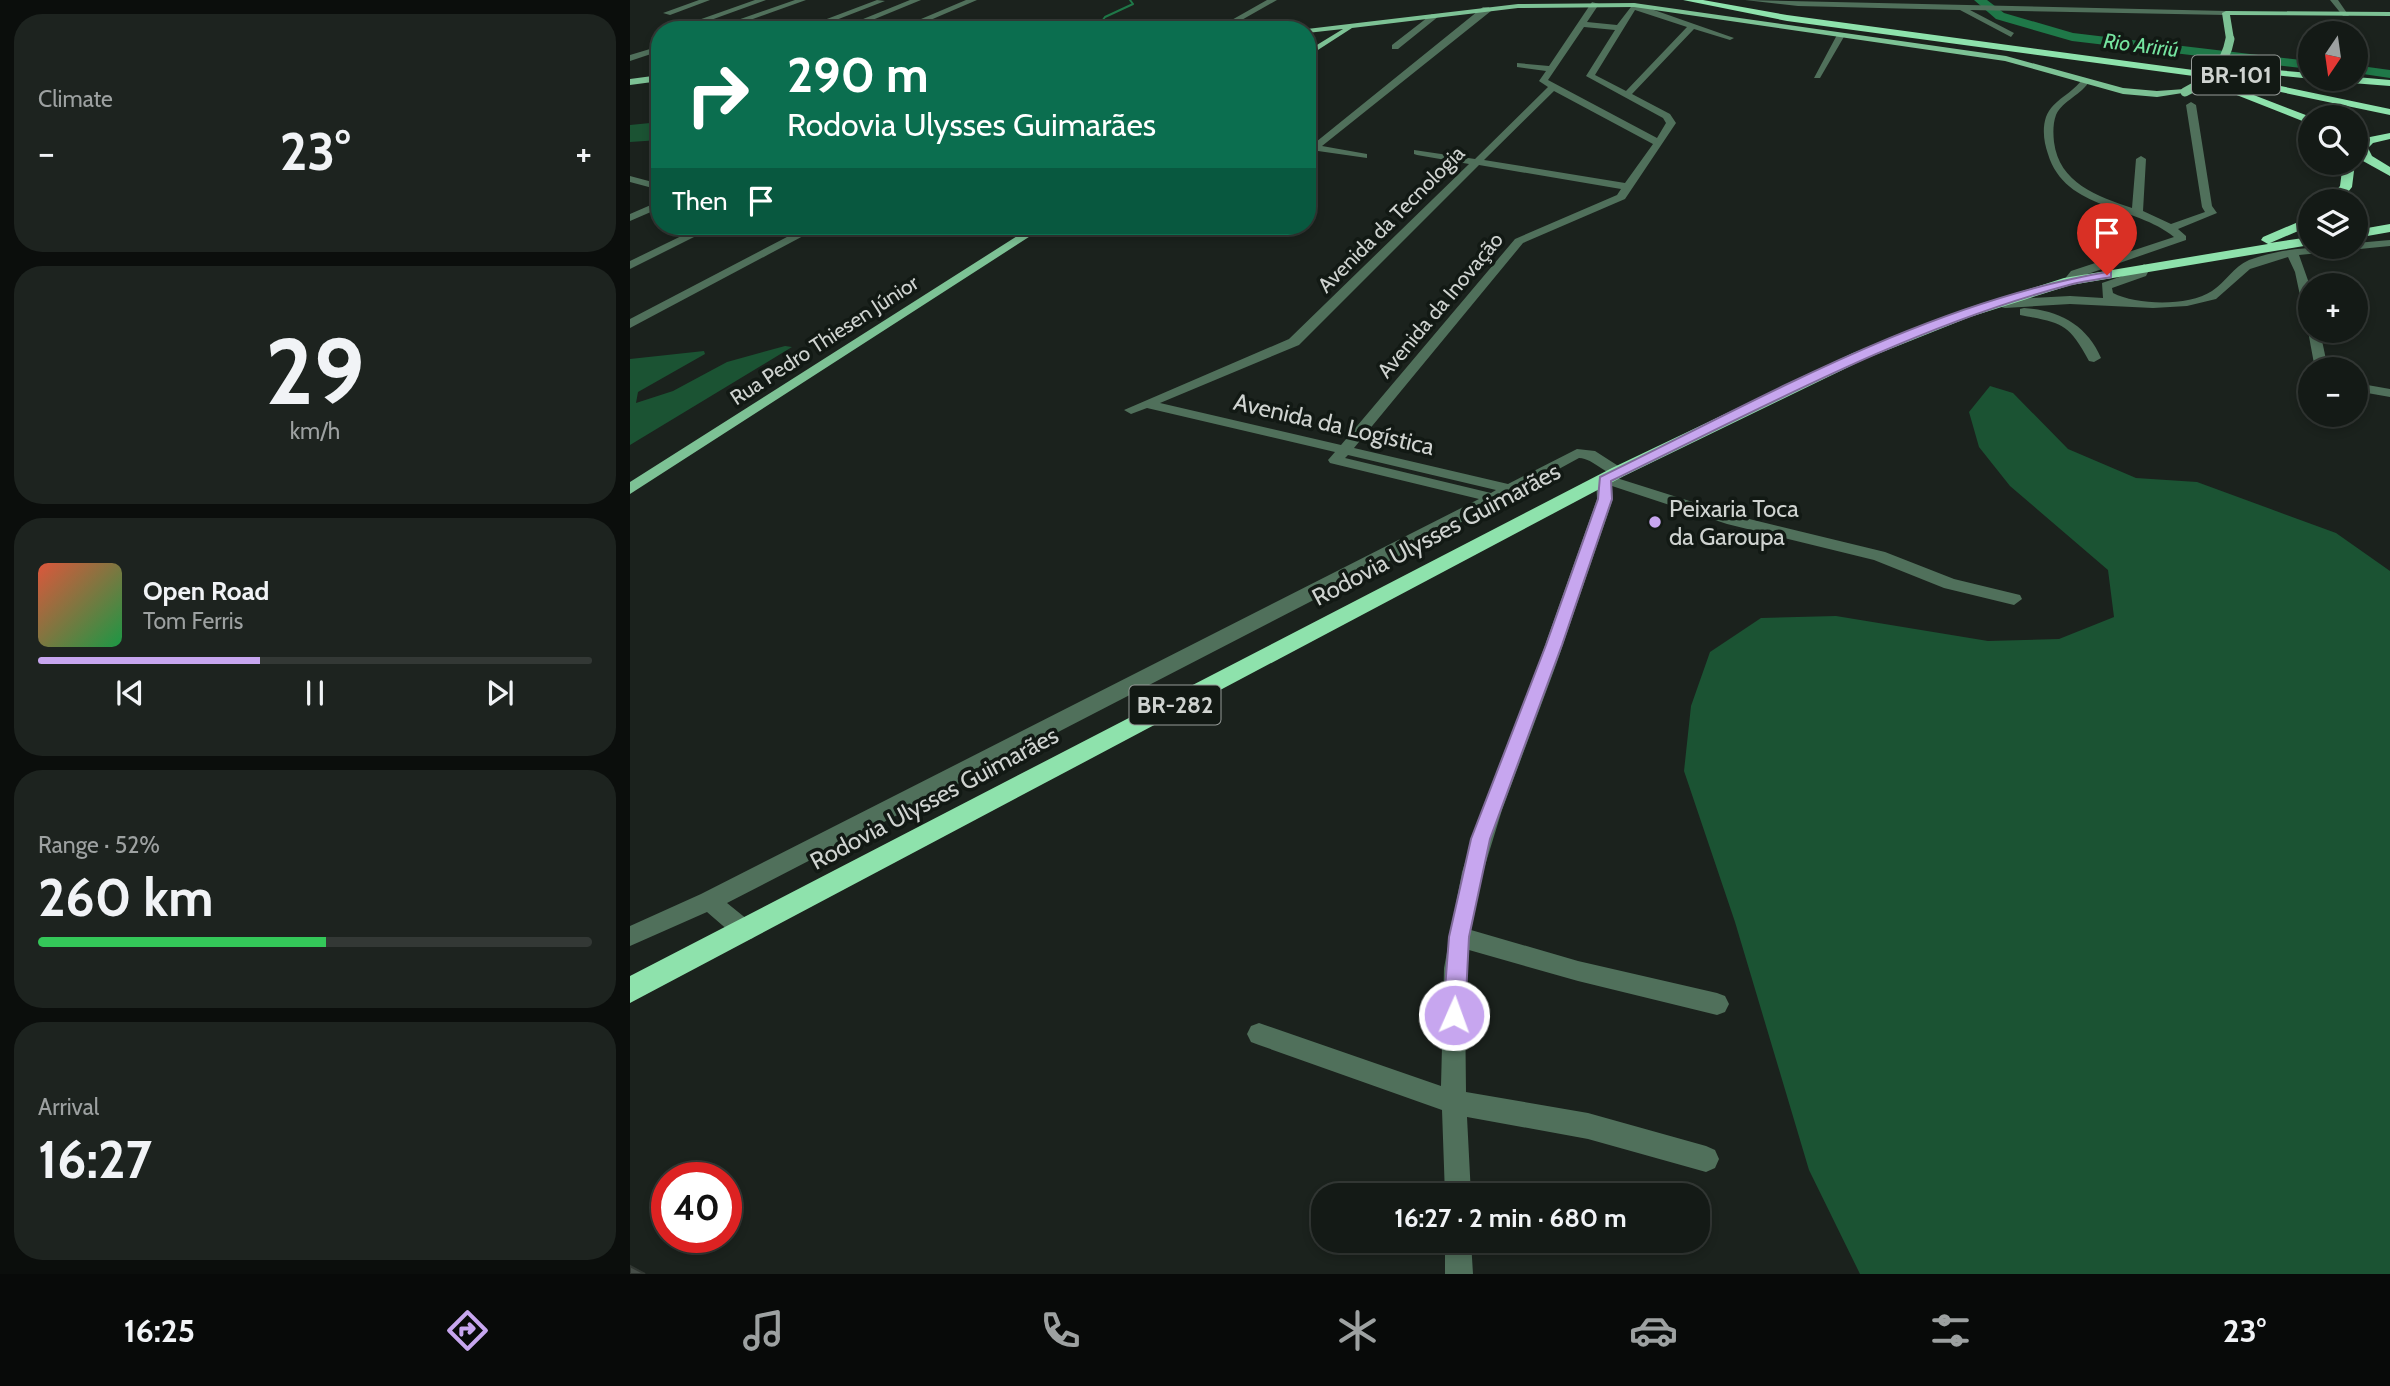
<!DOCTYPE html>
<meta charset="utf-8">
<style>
body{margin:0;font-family:Cabin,sans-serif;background:#1d231f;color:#f1f3f6;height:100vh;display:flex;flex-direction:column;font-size:26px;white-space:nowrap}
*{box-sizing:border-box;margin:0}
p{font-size:23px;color:#9da1a1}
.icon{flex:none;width:38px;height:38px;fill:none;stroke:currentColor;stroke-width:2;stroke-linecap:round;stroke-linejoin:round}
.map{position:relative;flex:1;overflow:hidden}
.side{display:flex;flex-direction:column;gap:14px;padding:14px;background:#0b0e0c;width:630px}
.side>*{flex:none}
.top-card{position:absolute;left:21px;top:21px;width:665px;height:214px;border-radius:28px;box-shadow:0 4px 10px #0003,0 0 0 2px #333835;background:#0b6e4f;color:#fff;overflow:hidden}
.needle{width:46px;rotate:193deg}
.buttons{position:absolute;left:1668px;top:21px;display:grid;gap:14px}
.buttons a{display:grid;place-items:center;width:70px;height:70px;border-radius:50%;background:#141a16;box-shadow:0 4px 10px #0003,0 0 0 2px #333835;font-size:35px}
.speed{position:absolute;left:21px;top:1162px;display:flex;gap:14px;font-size:35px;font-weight:700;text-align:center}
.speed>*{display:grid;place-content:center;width:91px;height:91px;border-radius:50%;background:#141a16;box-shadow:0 4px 10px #0003,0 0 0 2px #333835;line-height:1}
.speed .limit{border:10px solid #d22;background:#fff;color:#111}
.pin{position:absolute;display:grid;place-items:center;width:60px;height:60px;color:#fff;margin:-72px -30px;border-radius:50% 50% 50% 0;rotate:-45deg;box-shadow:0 0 7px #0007}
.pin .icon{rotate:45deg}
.me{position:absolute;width:77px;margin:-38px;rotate:2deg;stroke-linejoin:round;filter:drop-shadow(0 0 5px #0008)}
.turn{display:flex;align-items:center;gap:24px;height:147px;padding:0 21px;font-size:32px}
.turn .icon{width:91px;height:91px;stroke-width:2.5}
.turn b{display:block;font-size:49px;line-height:60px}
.then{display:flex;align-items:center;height:66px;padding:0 21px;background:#0003;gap:14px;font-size:26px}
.big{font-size:52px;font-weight:800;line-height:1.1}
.side .card{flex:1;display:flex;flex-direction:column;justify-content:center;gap:10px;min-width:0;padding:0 24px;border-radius:28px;background:#1d231f}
.side .dial{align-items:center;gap:0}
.dial b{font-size:91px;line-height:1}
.song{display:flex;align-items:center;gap:21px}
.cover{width:84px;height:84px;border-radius:10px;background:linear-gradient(135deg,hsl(10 70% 55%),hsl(140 70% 35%))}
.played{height:7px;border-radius:4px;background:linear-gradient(90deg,#c7a6ef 40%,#333835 40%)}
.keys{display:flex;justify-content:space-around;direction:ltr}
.heat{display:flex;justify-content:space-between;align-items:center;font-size:38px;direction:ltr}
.charge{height:10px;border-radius:5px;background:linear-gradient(90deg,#34c759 52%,#333835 0)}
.trip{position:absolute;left:681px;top:1183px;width:399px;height:70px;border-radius:28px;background:#141a16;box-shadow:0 4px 10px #0003,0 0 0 2px #333835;font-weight:800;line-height:70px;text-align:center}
.dock{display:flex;height:112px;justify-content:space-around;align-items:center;background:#080a09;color:#9da1a1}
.dock .icon{width:49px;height:49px}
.dock .current{color:#c7a6ef}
.dock b{font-size:32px;color:#f1f3f6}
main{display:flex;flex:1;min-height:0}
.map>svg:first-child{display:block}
.green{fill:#1b5333}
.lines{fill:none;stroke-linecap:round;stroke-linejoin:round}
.stream{stroke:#1f7848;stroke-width:2}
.river{fill:#1f7848;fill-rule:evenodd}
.building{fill:#464e48;stroke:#313732;stroke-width:2}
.minor{fill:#50705b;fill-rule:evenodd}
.major{fill:#7dc295;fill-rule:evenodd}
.highway{fill:#8ee2ac;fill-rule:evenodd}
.major-bridge{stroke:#7dc295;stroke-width:9}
.route{fill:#c7a6ef;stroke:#816c9b;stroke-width:2}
.poi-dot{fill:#c7a6ef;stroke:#121914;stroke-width:2.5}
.labels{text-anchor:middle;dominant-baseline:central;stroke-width:7;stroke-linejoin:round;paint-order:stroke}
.far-water-label{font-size:21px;font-style:italic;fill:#75e5a0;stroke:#121914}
.far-street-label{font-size:21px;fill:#cfd3d0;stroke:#121914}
.shield{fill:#121914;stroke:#969b98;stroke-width:2}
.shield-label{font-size:23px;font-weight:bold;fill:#cfd3d0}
.street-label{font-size:24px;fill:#cfd3d0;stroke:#121914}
.poi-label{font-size:24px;fill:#cfd3d0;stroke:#121914;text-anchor:start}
</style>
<main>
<section class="side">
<div class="card"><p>Climate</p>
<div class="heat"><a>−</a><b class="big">23°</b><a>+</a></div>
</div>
<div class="card dial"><b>29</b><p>km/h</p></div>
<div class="card">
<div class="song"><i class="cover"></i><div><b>Open Road</b><p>Tom Ferris</p></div></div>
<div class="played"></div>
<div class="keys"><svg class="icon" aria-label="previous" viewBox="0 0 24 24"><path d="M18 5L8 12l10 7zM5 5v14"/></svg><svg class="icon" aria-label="pause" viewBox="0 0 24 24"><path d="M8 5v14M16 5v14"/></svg><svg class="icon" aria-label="next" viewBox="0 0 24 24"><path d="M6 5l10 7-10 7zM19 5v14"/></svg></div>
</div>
<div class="card"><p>Range · 52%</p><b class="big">260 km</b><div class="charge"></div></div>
<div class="card"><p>Arrival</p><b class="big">16:27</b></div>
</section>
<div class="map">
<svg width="1760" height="1274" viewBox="0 0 1760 1274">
<rect width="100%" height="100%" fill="#1b221d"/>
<path class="green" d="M30,122v18l-30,2v-17z
M155,346l7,1 -162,98v-86l74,-8 1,3 -67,38 -2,11 37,-12 54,-29z
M1360,386l23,7 55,56 68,29 61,4 139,51 54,38v703h-530l-51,-104 -74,-248 -51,-151 7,-65 19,-54 51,-34 75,-2 152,25 71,-2 55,-22 -6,-47 -98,-84 -31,-39 -10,-35z"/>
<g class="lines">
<path class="stream" d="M466,29l9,-12 28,-13 -3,-4"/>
<path class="river" d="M1344,0h13l17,13 69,20 237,28v8l-238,-28 -76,-22z
M1738,67l22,3v8l-27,-4v-6z"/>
</g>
<path class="building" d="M0,1266l15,8h-15z"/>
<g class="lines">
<path class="minor" d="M69,0h11l-40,15 -7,-2z
M125,0h11l-69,25 -7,-2z
M165,0h11l-84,30h-13z
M247,0l8,1 -67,26 -7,-2z
M280,0h11l-73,30h-12z
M336,0h11l-70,30h-12z
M637,0h10l-53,30h-10z
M1115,0l481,11 4,2 -4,2 -256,-5 44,23 -3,4 -51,-27 -162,-4z
M1700,0h8l11,16h-6z
M962,2l7,2 -12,18 30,3 17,-22 100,35 -4,2 -36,-11 -62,65 38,20 6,9 -51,76 -102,44 -169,205 154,36 69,-35 18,2 28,18v6c-17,3 -27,-16 -44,-17l-180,98 -672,347 26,21 3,7 -3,7 -8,3 -8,-3 -30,-26 -77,34v-20l71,-32 778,-395 -149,-36 -2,-3 7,-8 -188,-44 -16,6 -7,-4 165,-71 180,-175 -52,-9 -3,-1v-4l61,9 73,-72 -9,-6 7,-10 -29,-4v-4l32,3zM1005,10l52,17 -61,64 -31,-16zM954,27l31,3 -29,46 77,42 3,5 -9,15 -109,-58zM924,91l99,53 -28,39 -141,-23zM849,165l142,24 -4,6 -102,44 -174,206 -181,-42 139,-58zM718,455l148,35 -5,3 -146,-35z
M853,7h6l2,4 -169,135 45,8v4l-56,-8v-4z
M802,14l7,2 -41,33h-6v-4z
M1208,33l7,2 -25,43h-6z
M30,46v5l-30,10v-6z
M1453,78l7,2c-8,15 -27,20 -34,35 -3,8 -3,18 -2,27 5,41 43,54 78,66l4,-49 5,-3 5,3 -3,52 28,13 34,-12 -3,-5 -16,-102 5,-3 5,3 16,101 5,7 -39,16 8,7v4l-107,37 -10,8 -6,-4 8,-10 103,-34c-38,-32 -109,-26 -126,-83 -4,-11 -6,-25 -2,-37 7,-18 27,-23 37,-39z
M0,176l30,8v6l-30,-8z
M30,201v7l-30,13v-7z
M72,226h14l-86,43v-8z
M178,226h14l-192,102v-9z
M196,226h21l6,3 -6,3z
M1760,240v6l-91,9 11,31v32l-6,-4 -9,-42 -7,-15 -38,12 -34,30 -29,7 -34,2 -83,-4 -65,4 -15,-4 6,-4 74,-4 33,2 -1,-15 35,-12 7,-7 6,4 -4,8 -34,12 1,5c24,12 74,14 99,-2 14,-9 21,-24 37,-31 35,-13 70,-13 107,-13v-4z
M1394,308c35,2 63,17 77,50l-7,4 -5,-1c-21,-39 -28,-38 -69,-46v-6z
M1680,328v3h10l8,38h-13l-7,-38z
M1726,383l34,6v8l-34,-6z
M1696,415h14l3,10 -2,3h-10z
M974,474l133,42 148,36 69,27 66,16 2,4 -8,6 -70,-17 -70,-28 -147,-36 -115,-38 1,13 -57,166 -54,145 -19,62 -12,58 107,31 139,32 8,3 4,8 -4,8 -8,3 -139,-34 -109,-31 -4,50 1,92 122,21 118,33 9,4 4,9 -4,9 -9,4 -118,-33 -121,-22 4,78h-26l-3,-85 -183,-65 -8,-3 -4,-8 4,-8 8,-3 182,63 3,-118 18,-96 20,-62 56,-145 59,-166 -1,-20z
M815,1241h26l2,33h-28z"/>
<path class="major" d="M1004,3l372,53 117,32 34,3 28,-2 4,3 -32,5 -34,-3 -118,-33 -371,-54 -116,1 -166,20 -45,29v-6l36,-22 -36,4v-3h-3l3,-1 211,-25z
M1596,11l164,1v4l-160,-1 4,24 -4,2 -4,-2 -4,-26z
M30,75v6l-30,4v-6z
M403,226h13l-416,268v-12z"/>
<path class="highway" d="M1053,0h20l84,15 436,59 167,35v6l-167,-35 -436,-59z
M1622,68l58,5 2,6 -56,-6 -5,-3z
M1726,77l34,3v6l-51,-4 -5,-3z
M1603,87l78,30 -1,7 -81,-32v-4z
M1760,133v6l-17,4 -5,5 4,8 18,11v9l-27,-15 -7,-13 9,-10z
M1713,163h12l-3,24 -11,14h-13l12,-15z
M1680,217v9l-40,17 40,-6v8l-239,40 -101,32 -105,42 -241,117 -994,527v-27l982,-508 241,-115 107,-42 104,-33 204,-34 -7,-4 2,-3z
M1760,224v8l-34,6v-8z"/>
<path class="major-bridge" d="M1555,92c24,-12 40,-26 45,-53"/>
</g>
<path class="route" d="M1477,272h4v5c-14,3 -28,4 -42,8 -161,43 -309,124 -458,196l1,18 -50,146 -72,194 -21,98 -4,78 -4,7 -7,3 -8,-3 -3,-7 6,-78 22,-98 75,-194 52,-146 2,-22c162,-79 327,-174 507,-205z"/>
<circle class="poi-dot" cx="1025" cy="522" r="7"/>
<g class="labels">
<g class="far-water-label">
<text transform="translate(1511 45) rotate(7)">Rio Aririú</text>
</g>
<g class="far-street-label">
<text transform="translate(761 219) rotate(-45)">Avenida da Tecnologia</text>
<text transform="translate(810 305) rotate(-50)">Avenida da Inovação</text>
<text transform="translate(194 340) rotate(-33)">Rua Pedro Thiesen Júnior</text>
</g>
<g class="shield">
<rect x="1562" y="55.5" width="88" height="39" rx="5"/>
<rect x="499.5" y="685.5" width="91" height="39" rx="5"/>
</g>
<g class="shield-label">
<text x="1606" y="75">BR-101</text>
<text x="545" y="705">BR-282</text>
</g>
<g class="street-label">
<text transform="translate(704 424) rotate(13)">Avenida da Logística</text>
<text transform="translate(806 534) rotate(-28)">Rodovia Ulysses Guimarães</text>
<text transform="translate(304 798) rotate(-28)">Rodovia Ulysses Guimarães</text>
</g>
<g class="poi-label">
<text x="1039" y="508">Peixaria Toca<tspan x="1039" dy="28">da Garoupa</tspan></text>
</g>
</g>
</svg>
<div class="buttons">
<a><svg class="needle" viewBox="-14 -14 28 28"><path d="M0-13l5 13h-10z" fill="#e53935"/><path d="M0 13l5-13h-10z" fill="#9da1a1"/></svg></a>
<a><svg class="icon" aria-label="search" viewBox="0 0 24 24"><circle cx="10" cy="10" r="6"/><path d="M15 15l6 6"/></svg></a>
<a><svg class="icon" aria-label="layers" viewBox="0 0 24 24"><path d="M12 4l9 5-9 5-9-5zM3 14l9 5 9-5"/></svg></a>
<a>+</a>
<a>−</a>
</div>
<div class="speed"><div class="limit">40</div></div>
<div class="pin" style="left:1477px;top:275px;background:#d93025"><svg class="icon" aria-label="arrive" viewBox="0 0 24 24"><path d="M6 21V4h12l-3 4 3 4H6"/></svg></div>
<svg class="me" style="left:824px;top:1015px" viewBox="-20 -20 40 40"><circle r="17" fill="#c7a6ef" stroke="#fff" stroke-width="3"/><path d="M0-11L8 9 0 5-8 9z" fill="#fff"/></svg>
<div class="trip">16:27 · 2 min · 680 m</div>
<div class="top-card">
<div class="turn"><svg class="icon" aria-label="right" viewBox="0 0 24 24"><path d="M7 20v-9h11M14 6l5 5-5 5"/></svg><div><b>290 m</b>Rodovia Ulysses Guimarães</div></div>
<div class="then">Then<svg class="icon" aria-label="arrive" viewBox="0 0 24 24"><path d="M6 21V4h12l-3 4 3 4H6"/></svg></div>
</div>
</div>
</main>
<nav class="dock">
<b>16:25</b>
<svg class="icon current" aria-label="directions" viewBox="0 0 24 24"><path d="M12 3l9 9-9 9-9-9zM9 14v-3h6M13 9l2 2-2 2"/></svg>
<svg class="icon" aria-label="music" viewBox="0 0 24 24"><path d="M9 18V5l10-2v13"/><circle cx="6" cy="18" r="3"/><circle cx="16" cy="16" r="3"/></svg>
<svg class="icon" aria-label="phone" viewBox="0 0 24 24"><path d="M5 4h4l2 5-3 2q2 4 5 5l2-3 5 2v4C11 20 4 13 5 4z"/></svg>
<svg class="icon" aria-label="climate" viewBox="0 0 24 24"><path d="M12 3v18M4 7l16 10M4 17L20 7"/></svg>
<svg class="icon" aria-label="car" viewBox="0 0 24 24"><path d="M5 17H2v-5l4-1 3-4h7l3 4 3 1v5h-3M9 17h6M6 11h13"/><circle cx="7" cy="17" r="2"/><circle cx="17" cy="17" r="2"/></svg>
<svg class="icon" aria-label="filters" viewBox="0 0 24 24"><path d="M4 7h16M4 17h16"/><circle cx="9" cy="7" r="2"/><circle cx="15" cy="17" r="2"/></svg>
<b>23°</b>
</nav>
